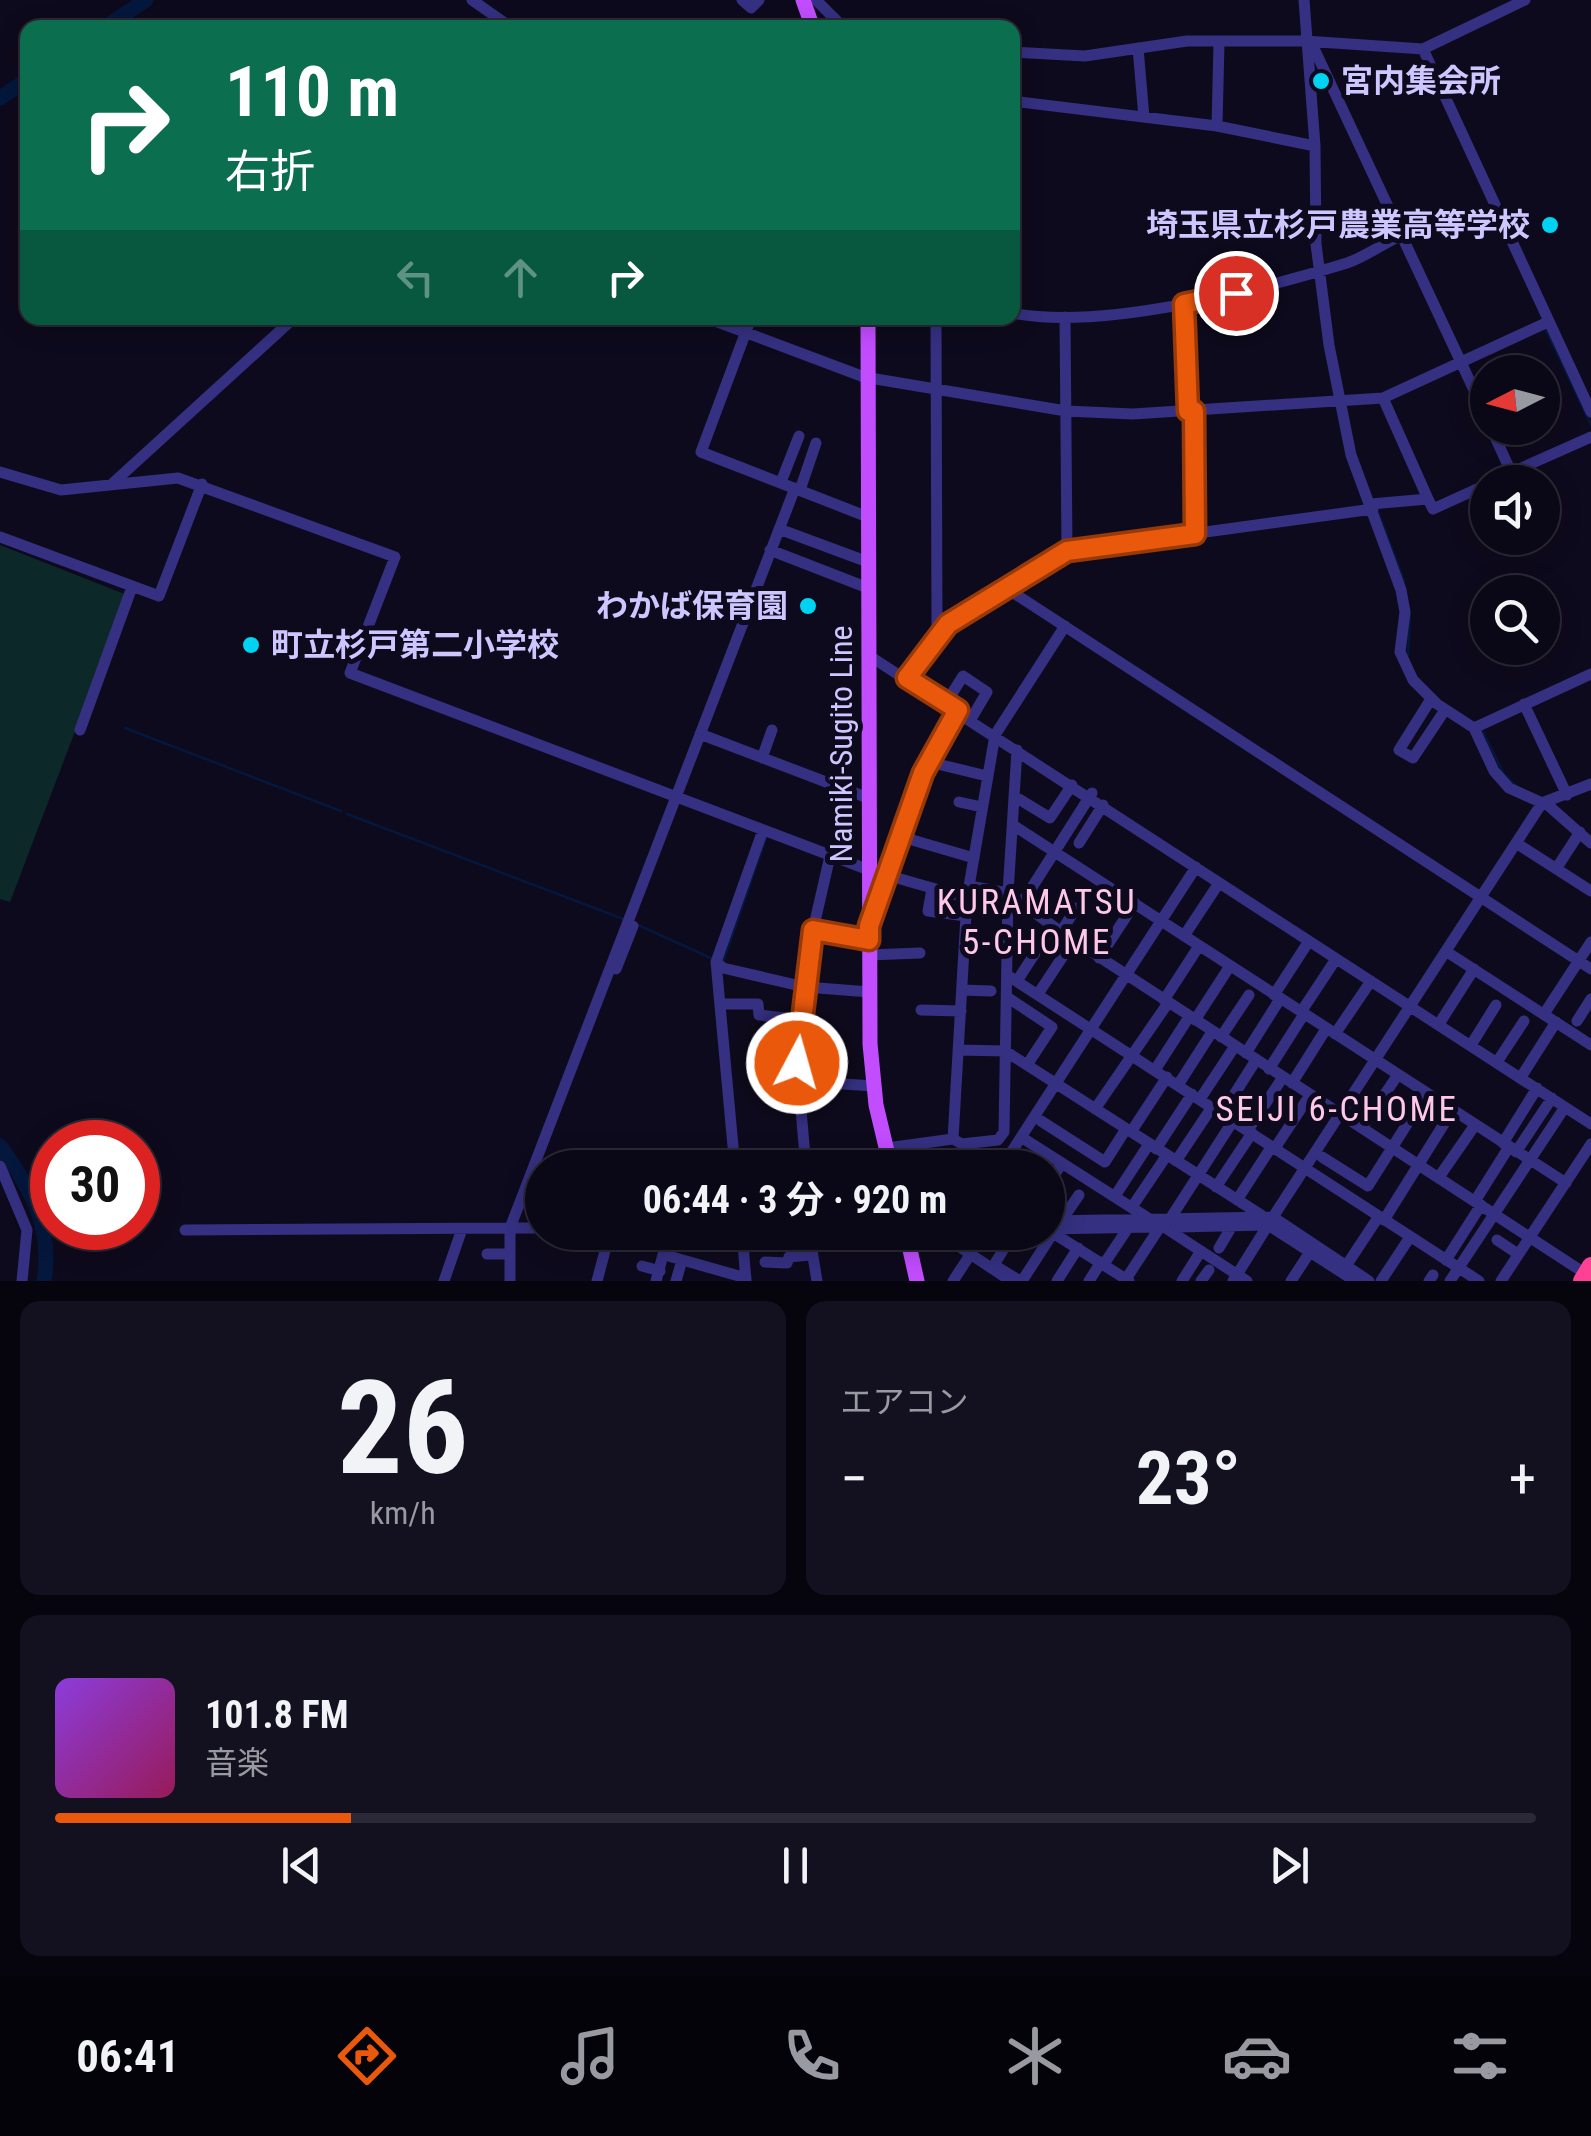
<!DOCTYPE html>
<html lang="ja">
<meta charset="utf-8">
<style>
body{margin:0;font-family:"Roboto Condensed","Noto Sans JP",sans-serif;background:#13111f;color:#f1f3f6;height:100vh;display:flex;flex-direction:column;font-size:38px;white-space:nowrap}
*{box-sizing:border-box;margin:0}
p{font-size:32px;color:#999aa1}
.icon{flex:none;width:55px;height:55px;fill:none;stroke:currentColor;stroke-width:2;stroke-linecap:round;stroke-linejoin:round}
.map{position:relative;height:1281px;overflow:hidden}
.panel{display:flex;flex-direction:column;gap:20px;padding:20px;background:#06040c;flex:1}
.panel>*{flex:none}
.hud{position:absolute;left:20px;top:20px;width:1000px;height:305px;border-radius:20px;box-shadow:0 5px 25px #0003,0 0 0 2px #2a2935;background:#0b6e4f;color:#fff;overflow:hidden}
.needle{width:65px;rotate:264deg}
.fabs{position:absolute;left:1470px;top:355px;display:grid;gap:20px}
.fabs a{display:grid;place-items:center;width:90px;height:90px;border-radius:50%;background:#0a0816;box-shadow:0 5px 25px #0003,0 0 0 2px #2a2935;font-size:50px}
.speed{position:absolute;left:30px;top:1120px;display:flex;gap:20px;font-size:50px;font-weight:700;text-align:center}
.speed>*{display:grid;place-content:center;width:130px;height:130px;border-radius:50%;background:#0a0816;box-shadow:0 5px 25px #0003,0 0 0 2px #2a2935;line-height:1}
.speed .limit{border:15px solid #d22;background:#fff;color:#111}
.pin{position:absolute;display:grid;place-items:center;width:85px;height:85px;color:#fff;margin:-42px;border:5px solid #fff;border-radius:50%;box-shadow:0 2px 10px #0007}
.me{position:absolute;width:110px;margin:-55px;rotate:6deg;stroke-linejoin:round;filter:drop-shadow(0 0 8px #0008)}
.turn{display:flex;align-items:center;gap:35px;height:210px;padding:0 40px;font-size:45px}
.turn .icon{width:130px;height:130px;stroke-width:2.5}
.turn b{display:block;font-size:70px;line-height:85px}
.lanes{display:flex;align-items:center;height:95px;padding:0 40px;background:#0003;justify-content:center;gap:50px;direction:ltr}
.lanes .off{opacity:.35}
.big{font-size:75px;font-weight:700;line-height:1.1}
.panel .card{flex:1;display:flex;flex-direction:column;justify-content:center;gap:15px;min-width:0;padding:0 35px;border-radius:20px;background:#13111f}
.panel .dial{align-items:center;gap:0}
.dial b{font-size:130px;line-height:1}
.song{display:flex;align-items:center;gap:30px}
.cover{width:120px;height:120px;border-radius:15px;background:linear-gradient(135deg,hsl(270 70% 55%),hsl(330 70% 35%))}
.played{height:10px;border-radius:5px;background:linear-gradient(90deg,#ea580c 20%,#2a2935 20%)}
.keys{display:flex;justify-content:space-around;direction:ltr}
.heat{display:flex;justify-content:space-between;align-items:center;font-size:55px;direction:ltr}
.panel .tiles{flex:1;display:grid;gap:20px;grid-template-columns:1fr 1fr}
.card:last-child{grid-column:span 2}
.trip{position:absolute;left:525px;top:1150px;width:540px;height:100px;border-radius:50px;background:#0a0816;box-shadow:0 5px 25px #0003,0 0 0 2px #2a2935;font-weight:700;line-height:100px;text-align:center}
.dock{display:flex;height:160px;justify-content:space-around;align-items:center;background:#040309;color:#999aa1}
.dock .icon{width:70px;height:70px}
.dock .current{color:#ea580c}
.dock b{font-size:45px;color:#f1f3f6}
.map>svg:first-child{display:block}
.green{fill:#0c2828}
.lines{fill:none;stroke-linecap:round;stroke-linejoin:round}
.stream{stroke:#04173c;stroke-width:2.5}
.river{stroke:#04173c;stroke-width:15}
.minor{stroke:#353081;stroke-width:11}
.major{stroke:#c24dff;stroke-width:15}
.highway{stroke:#ff4196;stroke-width:18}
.route-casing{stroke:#983908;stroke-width:25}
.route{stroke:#ea580c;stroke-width:18}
.poi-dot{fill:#00d2f1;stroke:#0e0a1d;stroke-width:4}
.labels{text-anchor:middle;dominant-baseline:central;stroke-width:10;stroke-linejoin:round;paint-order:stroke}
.poi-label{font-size:32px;font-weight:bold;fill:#cec6ff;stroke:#0e0a1d;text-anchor:start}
.street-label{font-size:32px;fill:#cec6ff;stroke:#0e0a1d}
.neighbourhood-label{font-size:35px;letter-spacing:2.5px;fill:#ffc8e9;stroke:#0e0a1d}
</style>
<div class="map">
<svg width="1591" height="1281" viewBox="0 0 1591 1281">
<rect width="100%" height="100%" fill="#0e0a1d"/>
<path class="green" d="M0,545l127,50 -117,307 -10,-3z"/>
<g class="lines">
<path class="stream" d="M1546,330l45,95
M1377,509l27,72
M1408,655l2,-41
M125,728l216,83
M1482,730l22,44 12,12
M347,814l279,106
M638,925l75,34
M723,962l43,-124"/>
<path class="river" d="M104,28l42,-28
M0,98l28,-19
M0,1146c31,42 53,82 44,135"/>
<path class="minor" d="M472,0l40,28
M742,0l9,8 8,-8
M816,0l28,28
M1304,0l11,146 1,98 13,101 22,110 50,135 4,22 -5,40 13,28 24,24 37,24 20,43 15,17 40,18 42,37
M1525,0l-102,49 168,363
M1311,42l177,378
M1138,48l6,69
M1012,52l73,4 102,-15h118l118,8
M1012,101l205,25 98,20
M1217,126l2,-83
M1184,304l4,107
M1012,313c90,18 247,-23 335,-50 18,-6 37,-20 55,-28
M1065,317l2,234
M707,318l157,59 202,34 67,3 250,-16 165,-76
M751,318l-50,134 167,65
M936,318l1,319
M1383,398l45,101
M1194,411l1,123
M1491,428l20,44
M0,472l61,18 117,-12 217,79 -45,116 519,197 98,28
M781,482l18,-46
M1490,482l101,-45
M113,483l181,-165
M800,490l16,-47
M1371,504l57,-5 5,10 55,-25
M779,529l89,33
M0,537l159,59 43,-112
M770,550l98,38
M1006,588l585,381
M868,655l723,469
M907,678l41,-54 119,-73 306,-42
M1431,699l-32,51 14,8 32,-48
M946,703l17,-27 24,16 -16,27
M1524,704l43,91
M1474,728l117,-54
M80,730l52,-143
M700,734l168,64
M762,758l10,-28
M929,762l58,14
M1014,796l36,22 22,-33
M959,802l23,5
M1013,825l553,358
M902,837l72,21
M1079,843l24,-38
M1516,843l75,48
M1556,869l24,-37
M969,886l39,7 53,39 525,342
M932,889l-4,22 38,5
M1022,903l70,-110
M872,917l51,-144 35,-62
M813,930l56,10
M1061,932l15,-24
M1184,936l35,-53
M1447,952l144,93
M869,955l51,-2
M1099,958l36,-55
M716,962l7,6 82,19 65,5
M616,969l17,-43
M1007,975l472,306
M1017,981l35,-54
M962,990l29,1
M1038,994l35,-53
M1274,995l35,-54
M1007,997l45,30 -25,38
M1164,1000l35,-54
M720,1004h38l1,11 43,5
M921,1010l40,1
M1301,1012l35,-53
M1544,1014l47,-72
M1195,1020l35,-54
M1577,1021l14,-22
M1439,1024l35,-55
M1335,1034l36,-53
M1221,1037l28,-42
M1471,1045l25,-40
M958,1050l47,1 256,164
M1246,1053l34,-54
M1497,1062l27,-41
M1269,1069l35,-55
M1155,1070l34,-53
M1521,1077l35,-55
M797,1081l77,5
M1292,1083l34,-54
M1178,1085l34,-53
M1200,1099l35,-53
M1095,1109l73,-106
M1222,1114l34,-54
M1041,1121l64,41 21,-33
M1362,1128l35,-52
M1248,1130l35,-53
M1131,1132l36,-55
M1021,1137l130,83
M953,1139l9,5 36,-4 6,-8 4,-239 9,-143
M1503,1143l34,-55
M887,1148l66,-9 14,-241 28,-163 70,-109
M1275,1148l35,-53
M1156,1149l36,-55
M1516,1152l36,-54
M1322,1157l46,29 58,-92
M1176,1161l36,-54
M0,1166l27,64 -5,51
M735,1168l-19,-206 47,-132
M806,1168l-9,-105 16,-133 17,-74
M1001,1168l195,-301
M1439,1177l36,-52
M1048,1185l14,-22
M1216,1187l36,-54
M1115,1196l34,-52
M1237,1200l35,-54
M1475,1201l34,-54
M1132,1207l35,-52
M1170,1219l63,-98
M1384,1220l68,-109
M1048,1221l225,-4 269,-414 49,-19
M1061,1221l18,-26
M1164,1227l83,54
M1176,1227l92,-2 87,56
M542,1228h-32l285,-740
M1048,1229l104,-2
M1054,1229l-1,4 76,48
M185,1230l325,-2v53
M742,1232l4,49
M809,1232l8,49
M937,1232l74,49
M1014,1232l-20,33 26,16
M609,1235l60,-2
M1497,1240l21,14
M1219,1248l13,-22
M487,1254h23
M665,1255l81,23
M1446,1260l35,-55
M765,1262l22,1 2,-6 21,-2
M1104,1264l24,-36
M642,1266l18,5
M1346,1266l33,-50
M1126,1279l34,-52
M444,1281l18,-52
M597,1281l13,-49
M656,1281l13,-49
M676,1281l6,-21
M953,1281l17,-26
M1022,1281l31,-48
M1057,1281l21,-33
M1089,1281l12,-19
M1182,1281l19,-30
M1201,1281l8,-11
M1233,1281l40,-64 96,64
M1291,1281l19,-29
M1381,1281l29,-44
M1429,1281l4,-6
M1450,1281l115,-174
M1501,1281l90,-137"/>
<path class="major" d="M803,0l10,28
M868,318l2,726 6,61 15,63
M906,1232l11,49"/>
<path class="highway" d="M1582,1281l9,-15"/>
</g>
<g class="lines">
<g class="route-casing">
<path id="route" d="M797,1063l16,-133 56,10v-14l54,-153 35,-63 -51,-32 41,-54 119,-73 128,-17 -1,-123h-6l-4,-107 52,-11"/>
</g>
<use href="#route" class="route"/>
</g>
<g class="poi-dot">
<circle cx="1321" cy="81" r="10"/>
<circle cx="1550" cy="225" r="10"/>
<circle cx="808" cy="606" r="10"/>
<circle cx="251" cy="645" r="10"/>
</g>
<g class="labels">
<g class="poi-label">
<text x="1341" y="81">宮内集会所</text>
<text x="1530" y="225" text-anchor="end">埼玉県立杉戸農業高等学校</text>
<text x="788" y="606" text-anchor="end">わかば保育園</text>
<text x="271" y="645">町立杉戸第二小学校</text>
</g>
<g class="street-label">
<text transform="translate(841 744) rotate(-90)">Namiki-Sugito Line</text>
</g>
<g class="neighbourhood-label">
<text x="1037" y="902">KURAMATSU<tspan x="1037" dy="40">5-CHOME</tspan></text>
<text x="1337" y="1109">SEIJI 6-CHOME</text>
</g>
</g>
</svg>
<div class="fabs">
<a><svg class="needle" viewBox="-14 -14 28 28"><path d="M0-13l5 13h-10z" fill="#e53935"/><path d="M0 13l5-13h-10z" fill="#999aa1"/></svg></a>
<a><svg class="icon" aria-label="sound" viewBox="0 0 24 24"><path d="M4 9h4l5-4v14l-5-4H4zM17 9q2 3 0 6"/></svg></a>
<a><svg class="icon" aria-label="search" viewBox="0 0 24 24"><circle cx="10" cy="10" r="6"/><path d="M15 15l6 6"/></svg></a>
</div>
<div class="speed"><div class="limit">30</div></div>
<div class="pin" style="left:1236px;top:293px;background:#d93025"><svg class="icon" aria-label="arrive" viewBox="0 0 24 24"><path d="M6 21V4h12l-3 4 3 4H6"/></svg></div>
<svg class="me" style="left:797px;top:1063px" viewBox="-20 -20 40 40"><circle r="17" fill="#ea580c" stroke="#fff" stroke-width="3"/><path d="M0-11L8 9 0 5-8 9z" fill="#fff"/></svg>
<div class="trip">06:44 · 3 分 · 920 m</div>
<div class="hud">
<div class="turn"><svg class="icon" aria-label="right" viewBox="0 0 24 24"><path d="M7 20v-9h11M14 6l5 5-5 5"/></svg><div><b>110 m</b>右折</div></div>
<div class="lanes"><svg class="icon off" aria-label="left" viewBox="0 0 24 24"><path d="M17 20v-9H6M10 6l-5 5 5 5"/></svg><svg class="icon off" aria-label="ahead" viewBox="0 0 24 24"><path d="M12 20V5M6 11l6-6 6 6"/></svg><svg class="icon" aria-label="right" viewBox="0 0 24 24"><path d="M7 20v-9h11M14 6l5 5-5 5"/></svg></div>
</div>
</div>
<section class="panel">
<div class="tiles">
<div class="card dial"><b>26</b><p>km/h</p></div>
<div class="card"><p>エアコン</p>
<div class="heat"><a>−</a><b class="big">23°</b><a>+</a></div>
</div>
<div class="card">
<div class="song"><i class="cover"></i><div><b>101.8 FM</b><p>音楽</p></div></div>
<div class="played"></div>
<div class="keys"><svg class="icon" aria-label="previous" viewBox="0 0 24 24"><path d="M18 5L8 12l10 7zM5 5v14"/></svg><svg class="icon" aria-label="pause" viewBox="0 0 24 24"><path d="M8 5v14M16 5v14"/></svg><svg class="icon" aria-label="next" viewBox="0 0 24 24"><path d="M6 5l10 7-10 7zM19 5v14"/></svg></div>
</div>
</div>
</section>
<nav class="dock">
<b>06:41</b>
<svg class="icon current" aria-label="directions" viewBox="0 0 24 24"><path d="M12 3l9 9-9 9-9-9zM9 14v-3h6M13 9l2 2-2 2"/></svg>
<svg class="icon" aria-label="music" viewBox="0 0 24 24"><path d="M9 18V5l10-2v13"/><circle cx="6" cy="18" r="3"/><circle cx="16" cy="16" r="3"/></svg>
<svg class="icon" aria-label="phone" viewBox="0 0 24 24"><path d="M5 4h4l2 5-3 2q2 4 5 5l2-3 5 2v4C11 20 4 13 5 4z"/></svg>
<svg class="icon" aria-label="climate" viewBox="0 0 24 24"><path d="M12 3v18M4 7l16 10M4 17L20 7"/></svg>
<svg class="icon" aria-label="car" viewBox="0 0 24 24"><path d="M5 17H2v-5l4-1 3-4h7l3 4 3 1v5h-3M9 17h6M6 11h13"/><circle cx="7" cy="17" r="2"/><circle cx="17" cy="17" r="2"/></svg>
<svg class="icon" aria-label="filters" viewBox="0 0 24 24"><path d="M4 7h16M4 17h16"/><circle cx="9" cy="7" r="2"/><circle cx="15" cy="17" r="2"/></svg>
</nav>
